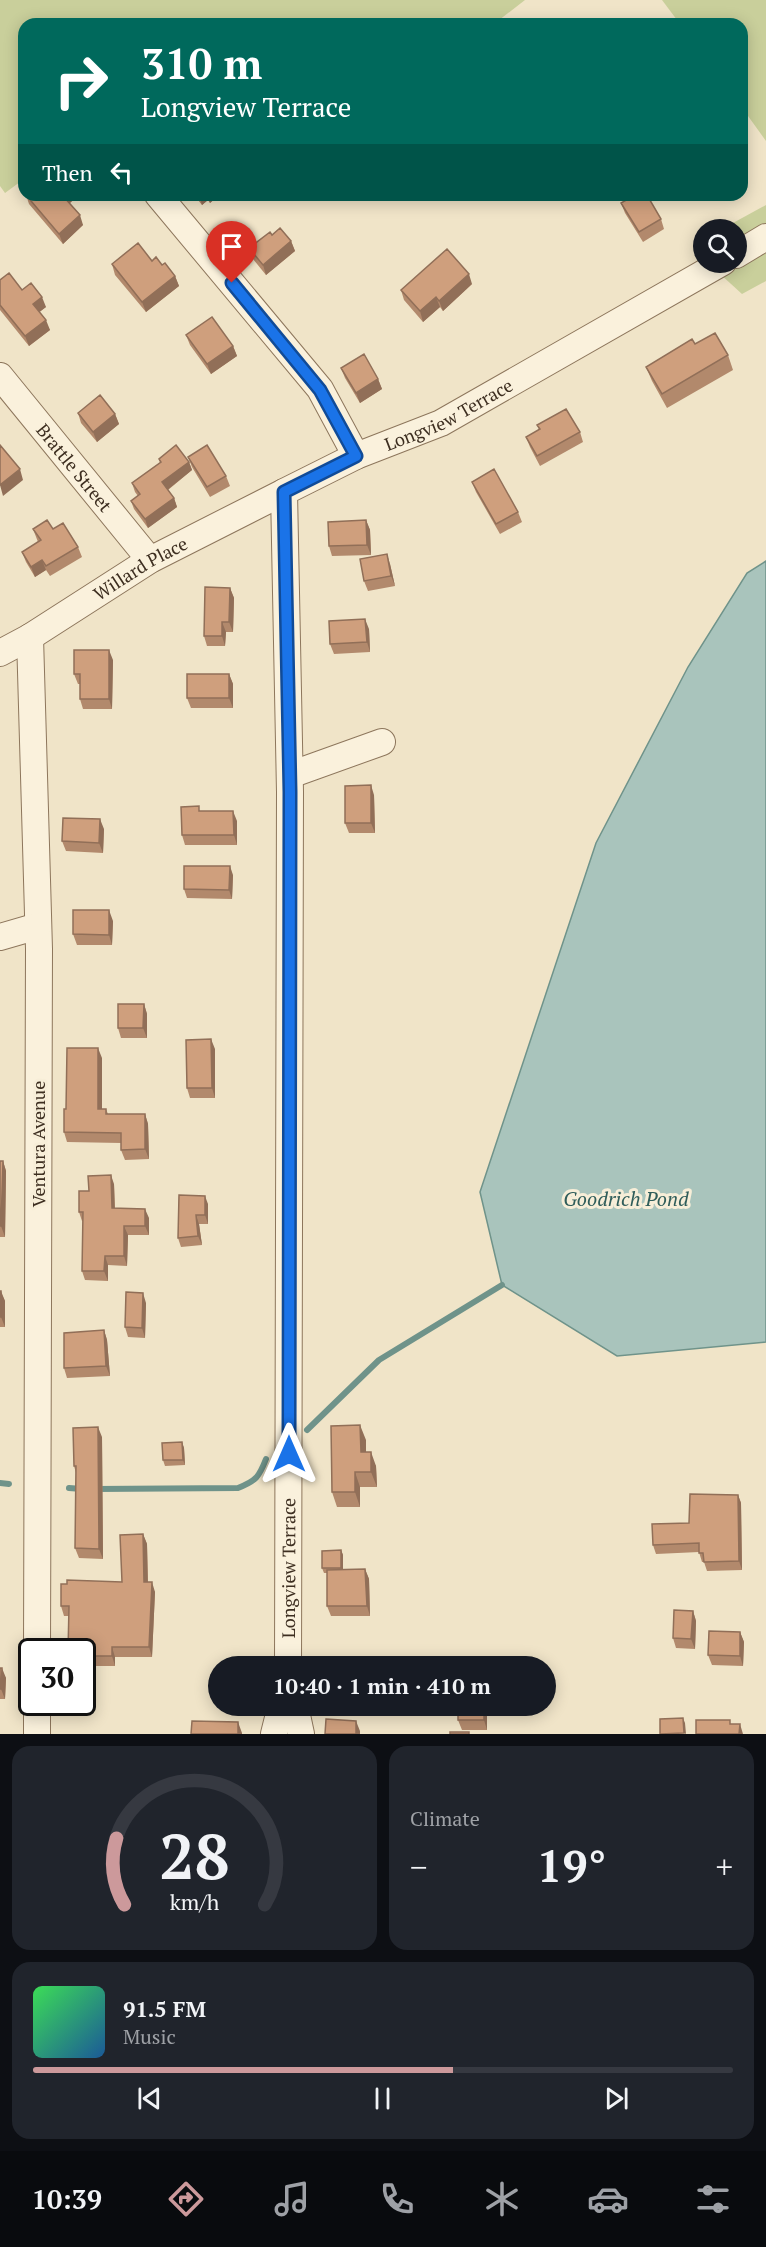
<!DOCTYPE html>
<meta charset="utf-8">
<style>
body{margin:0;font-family:"PT Serif",serif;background:#20242c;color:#f1f3f6;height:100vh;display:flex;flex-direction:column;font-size:22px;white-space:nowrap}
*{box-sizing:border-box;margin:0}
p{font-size:20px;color:#9ea1a6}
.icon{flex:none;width:33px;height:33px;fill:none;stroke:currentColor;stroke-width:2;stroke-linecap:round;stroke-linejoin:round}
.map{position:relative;height:1734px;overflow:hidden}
.sheet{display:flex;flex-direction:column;gap:12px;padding:12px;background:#0d0f14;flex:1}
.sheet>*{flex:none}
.top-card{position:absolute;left:18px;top:18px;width:730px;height:183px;border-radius:18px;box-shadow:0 3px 15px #0003;background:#00695c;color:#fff;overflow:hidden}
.buttons{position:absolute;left:693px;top:219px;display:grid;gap:12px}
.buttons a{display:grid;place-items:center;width:54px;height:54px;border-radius:50%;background:#171b24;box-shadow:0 3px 15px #0003;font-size:30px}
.speed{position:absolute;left:18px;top:1638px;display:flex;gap:12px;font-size:30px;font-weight:700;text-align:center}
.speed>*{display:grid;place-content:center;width:78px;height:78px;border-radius:50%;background:#171b24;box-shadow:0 3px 15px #0003;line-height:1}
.speed .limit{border:3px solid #111;border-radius:9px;background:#fff;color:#111}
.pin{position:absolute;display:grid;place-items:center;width:51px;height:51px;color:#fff;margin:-62px -26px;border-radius:50% 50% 50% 0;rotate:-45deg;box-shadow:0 0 6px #0007}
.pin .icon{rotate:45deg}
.me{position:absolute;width:66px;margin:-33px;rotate:0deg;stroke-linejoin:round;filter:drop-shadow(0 0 4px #0008)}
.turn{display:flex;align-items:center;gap:21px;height:126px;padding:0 24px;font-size:27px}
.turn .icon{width:78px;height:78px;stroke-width:2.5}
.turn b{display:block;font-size:42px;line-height:51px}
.then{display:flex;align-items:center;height:57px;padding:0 24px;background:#0003;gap:12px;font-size:22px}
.big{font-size:45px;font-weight:600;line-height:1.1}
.sheet .widget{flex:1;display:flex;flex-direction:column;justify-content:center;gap:9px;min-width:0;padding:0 21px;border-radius:18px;background:#20242c}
.sheet .dial{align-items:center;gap:0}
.dial svg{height:156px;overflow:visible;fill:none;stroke:#363941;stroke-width:7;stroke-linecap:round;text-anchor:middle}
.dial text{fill:#f1f3f6;stroke:none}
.song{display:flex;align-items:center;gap:18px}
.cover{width:72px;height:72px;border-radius:9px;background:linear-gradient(135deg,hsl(130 70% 55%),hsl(210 70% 35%))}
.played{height:6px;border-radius:3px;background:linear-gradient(90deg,#cc999b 60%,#363941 60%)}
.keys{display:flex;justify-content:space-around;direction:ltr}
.heat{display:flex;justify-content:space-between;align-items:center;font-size:33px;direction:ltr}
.sheet .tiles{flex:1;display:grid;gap:12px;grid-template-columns:1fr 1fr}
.widget:last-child{grid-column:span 2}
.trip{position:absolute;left:208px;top:1656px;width:348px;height:60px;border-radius:30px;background:#171b24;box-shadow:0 3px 15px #0003;font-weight:600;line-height:60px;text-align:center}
.menu{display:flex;height:96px;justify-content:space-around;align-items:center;background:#090b0e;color:#9ea1a6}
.menu .icon{width:42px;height:42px}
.menu .on{color:#cc999b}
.menu b{font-size:27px;color:#f1f3f6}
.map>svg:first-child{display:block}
.green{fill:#c9cf9b}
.water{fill:#a9c4bc;stroke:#6f938a;stroke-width:1.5}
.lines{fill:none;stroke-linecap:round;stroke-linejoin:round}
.stream{stroke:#6f938a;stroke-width:6}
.street-casing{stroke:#8d765c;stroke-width:28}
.street{stroke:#faf1dc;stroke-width:26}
.wall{fill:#b2896c}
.shaded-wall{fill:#916f58}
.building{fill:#cf9f7d;stroke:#916f58;stroke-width:1.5}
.route-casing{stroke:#114b97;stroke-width:15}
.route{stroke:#1a73e8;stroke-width:10}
.labels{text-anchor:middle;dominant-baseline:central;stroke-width:6;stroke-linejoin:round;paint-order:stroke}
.street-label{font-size:18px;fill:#3d2e20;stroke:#f7eed8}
.water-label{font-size:20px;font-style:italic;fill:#2f5d5a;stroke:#f7eed8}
</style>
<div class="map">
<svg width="766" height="1734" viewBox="0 0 766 1734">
<rect width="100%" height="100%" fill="#f0e4c8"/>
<path class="green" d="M0,0h525l-31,24h-470v155l-19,14 -5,-7z
M662,0h104v141l-23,-32 -1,-85h-62z
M766,205v76l-24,13 -34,-31 28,-1v-32l-14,-1z"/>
<path class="water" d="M766,561v781l-149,14 -115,-71 -22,-93 116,-349 92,-176 59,-94z"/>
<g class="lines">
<path class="stream" d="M307,1430l72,-70 123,-75
M0,1483l9,1
M69,1488l13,1
M96,1489l142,-1c18,-7 21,-11 28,-29"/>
<g class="street-casing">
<g id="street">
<path d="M158,195l162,194 36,67"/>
<path d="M736,255l30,-18"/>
<path id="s1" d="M0,376l150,184"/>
<path d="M30,637l9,312 -2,703"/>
<path id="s2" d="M0,653l30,-16 120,-77 134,-68"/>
<path d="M290,775l92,-33"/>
<path d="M0,937l38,-11"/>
<path id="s3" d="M288,1666l2,-874 -6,-300 72,-36 85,-33 282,-161"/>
<path d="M295,1706l6,28"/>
<path d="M37,1734v-32"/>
<path d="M274,1734l7,-28"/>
</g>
</g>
<use href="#street" class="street"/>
</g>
<path class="wall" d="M26,195h53l-10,9 14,21 -20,19 -34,-40z
M194,195h25l-9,8 -2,-3 -6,5z
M621,203l40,16 3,10 -21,13 -18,-29z
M291,241l4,10 -29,24 -13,-16 -4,-11z
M152,261l10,4 13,11 4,10 -33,26 -31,-37 -3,-11z
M0,280l22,10 24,17 -7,5 11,18 -21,16 -29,-36z
M472,284l-29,27 -3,-4 -17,15 -19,-22 -3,-10z
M186,335l47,11 4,10 -26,18 -21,-29z
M695,344l33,11 5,15 -66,38 -15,-27 -6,-14z
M341,368l37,11 4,10 -22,14 -15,-25z
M78,413l37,1 4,10 -22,18 -16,-19z
M537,425l43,7 3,10 -43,24 -10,-19 -4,-10 13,-7z
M188,457l38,19 4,10 -20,11 -18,-30z
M159,459l30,3 3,8 -24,20 6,8 3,9 -29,21 -14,-19 -3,-8 7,-5 -3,-4 -3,-9 28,-20z
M472,482l46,30 4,10 -22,12 -24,-42z
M366,520l4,10 1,25 -39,1 -3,-10z
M33,529h20l25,18 4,10 -32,19 -4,-6 -11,7 -9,-15 -4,-10 16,-10z
M390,564l5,22 -27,5 -4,-10z
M230,588l4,10 -1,34h-7l-1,14h-18l-3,-10z
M369,629l1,23 -36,2 -4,-10z
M113,660l-1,49h-29l-3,-10v-15h-2l-4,-10z
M229,674l4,10v24h-42l-4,-10z
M374,795l1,38h-26l-4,-10z
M201,811l36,10v24h-52l-3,-10z
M104,829l-1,24 -37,-2 -4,-10z
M233,875l-1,24 -45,-1 -3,-9z
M113,921l-1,24h-35l-4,-11z
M144,1004l3,10v24h-26l-3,-10z
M215,1049v49h-25l-3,-10z
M102,1058v51h4l2,5h37l3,10 1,35 -24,1 -4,-10v-7l-54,-1 -3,-10 2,-23z
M0,1161h3l3,10 -1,66h-5z
M114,1184l1,24 34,10v17h-21l-1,31 -19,-1v16l-23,-1 -3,-9 1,-50h-1l-3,-9 10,-21z
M179,1195l29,9v20h-9l3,21 -21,2 -3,-9z
M0,1291l5,10v26h-5z
M146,1303l-1,35 -17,-1 -3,-10z
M104,1330l3,10 3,36 -43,2 -3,-10z
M102,1437l1,122 -24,-1 -4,-10 1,-75 -2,-7z
M366,1440v12l10,14 1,21h-17v20h-23l-5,-15z
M182,1442l2,6 1,17 -20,1 -2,-6z
M738,1495l3,8 1,67 -35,1 -3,-9h-2l-3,-10 -43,2 -3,-9z
M143,1534l4,10 1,38 7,10 -3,65h-37v9h-33v-14l-13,-36h-5l-3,-10 61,-24z
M341,1550l2,5v15l22,-1 4,10 1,37h-39l-4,-10v-33h-3l-2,-5z
M693,1611l3,10 -1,28 -19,-1 -3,-10z
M740,1632l4,10 -1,24 -31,-1 -4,-10z
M0,1668l6,10 -1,21h-5z
M487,1706v24h-25l-4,-10z"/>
<path class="shaded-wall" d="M64,195h15l-13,11 -3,-10z
M199,195h7l2,5 -6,5z
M207,195h12l-9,8z
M80,215l3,10 -20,19 -4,-10z
M291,241l4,10 -29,24 -3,-10z
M469,274l3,10 -29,27 -4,-10z
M175,276l4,10 -33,26 -4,-10z
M42,297l4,10 -9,7 -4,-10z
M436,297l4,10 -17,15 -3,-11z
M46,320l4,10 -21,16 -4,-10z
M233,346l4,10 -26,18 -4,-10z
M378,379l4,10 -22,14 -4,-10z
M115,414l4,10 -22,18 -4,-10z
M189,462l3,8 -26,21 -4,-9z
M20,469l3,11 -20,16 -3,-11z
M174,498l3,9 -29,21 -3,-9z
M366,520l4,10 1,25 -4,-10z
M387,554l3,10 5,22 -4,-10z
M42,560l4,10 -11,7 -4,-10z
M230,588l4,10 -1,34 -4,-10z
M365,619l4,10 1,23 -3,-10z
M222,622l4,10 -1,14 -3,-10z
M109,650l4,10 -1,49 -3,-10z
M229,674l4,10v24l-4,-10z
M371,785l3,10 1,38 -4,-10z
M233,811l4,10v24l-3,-10z
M100,819l4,10 -1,24 -4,-10z
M230,866l3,9 -1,24 -3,-9z
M109,910l4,11 -1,24 -3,-10z
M144,1004l3,10v24l-4,-10z
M211,1039l4,10v49l-3,-10z
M98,1048l4,10v61l-4,-10z
M145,1114l3,10 1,35 -4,-10z
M3,1161l3,10 -1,66 -4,-11z
M111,1175l3,9 1,34 -3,-10z
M205,1196l3,8v20l-3,-9z
M145,1209l4,9v17l-4,-9z
M196,1215l3,9 3,21 -4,-9z
M124,1226l4,9 -1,31 -3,-10z
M105,1256l3,9v16l-4,-10z
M1,1291l4,10v26l-4,-10z
M143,1293l3,10 -1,35 -3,-10z
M104,1330l3,10 3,36 -4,-10z
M360,1425l6,15v27l-5,-15z
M98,1427l4,10 1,122 -4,-10z
M182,1442l2,6 1,17 -2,-5z
M371,1452l5,14 1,21 -6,-15z
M355,1472l5,15v20l-5,-15z
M738,1495l3,8 1,67 -3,-9z
M143,1534l4,10 1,48 -4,-10z
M341,1550l2,5v18l-2,-5z
M365,1569l4,10 1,37 -3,-10z
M152,1582l3,10 -3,65 -3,-10z
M693,1611l3,10 -1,28 -4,-10z
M740,1632l4,10 -1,24 -3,-10z
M112,1647l3,10v9l-3,-10z
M2,1668l4,10 -1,21 -4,-10z
M484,1706h3v24l-3,-10z
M683,1718l2,5 1,11 -2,-1z
M356,1721l4,10v3h-4z
M238,1722l4,11v1h-4z
M740,1724l3,10h-4z"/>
<path class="building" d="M26,195h38l-1,1 17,19 -21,19z
M635,195h12l14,24 -22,13 -18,-29z
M280,228l11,13 -28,24 -14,-17 21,-16 2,3z
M138,243l14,18 4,-4 6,8 3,-2 10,13 -33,26 -30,-38z
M447,249l22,25 -30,27 -3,-4 -16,14 -19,-21z
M9,273l13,17 9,-7 11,14 -9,7 13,16 -21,16 -25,-31v-25z
M212,317l21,29 -26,18 -21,-29z
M715,333l13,22 -66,39 -16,-27 46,-28 3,5z
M364,354l14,25 -22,14 -15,-25z
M100,395l15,19 -22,18 -15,-19z
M566,409l14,23 -43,24 -11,-19 14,-8 -3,-4z
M0,445l20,24 -20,16z
M176,445l13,17 -27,20 12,16 -29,21 -14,-18 9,-7 -8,-11 29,-21 -2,-3z
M207,445l19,31 -19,11 -19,-30z
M494,469l24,43 -22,12 -24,-42z
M47,520l6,9 10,-6 15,24 -32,19 -4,-6 -11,7 -9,-15 19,-12 -8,-11z
M366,520l1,25 -38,1 -1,-24z
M387,554l4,22 -27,5 -4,-22z
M205,587l25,1 -1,34h-7v14h-18z
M365,619l2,23 -37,2 -1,-23z
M74,650h35v49h-29v-25h-6z
M187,674h42v24h-42z
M371,785v38h-26v-37z
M199,806v5h34l1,24h-52l-1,-28z
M63,818l37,1 -1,24 -37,-2z
M184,866h46l-1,24 -45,-1z
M73,910h36v25l-36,-1z
M118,1004h26l-1,24h-25z
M211,1039l1,49h-25l-1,-48z
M67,1048h31v61h8v5h39v35l-24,1v-17l-57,-1v-23h2z
M0,1161h3l-2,65h-1z
M111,1175l1,33 33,1v17h-21v30h-19l-1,15h-22l1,-59h-4v-21h10l-1,-15z
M179,1195l26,1v19h-9l2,21 -20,2z
M0,1291h1v26h-1z
M126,1292l17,1 -1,35 -17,-1z
M104,1330l2,36 -42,2v-35z
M360,1425l1,27h10v20h-16v20h-23l-1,-66z
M98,1427l1,122 -24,-1 1,-82h-2l-1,-38z
M182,1442l1,18h-20l-1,-17z
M690,1494l48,1 1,66 -35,1 -1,-9h-4v-10l-46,2 -1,-21 37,-1z
M143,1534l1,48h8l-3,65h-37v9h-30v-4h-14l1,-46h-8v-22h6v-4l55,2 -2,-47z
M341,1550v18h-19v-17z
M365,1569l2,37h-40v-36z
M674,1610l19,1 -2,28 -18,-1z
M709,1631l31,1v24l-32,-1z
M0,1668h2l-1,21h-1z
M458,1706h26v14h-26z
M683,1718l1,15 -24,1v-15z
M326,1719l30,2v13h-31z
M696,1720h34v4h10l-1,10h-43z
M192,1721l46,1v12h-47z
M450,1732h19v2h-19z"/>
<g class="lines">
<g class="route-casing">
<path id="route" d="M232,283l88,107 36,66 -72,36 6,300 -1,662"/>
</g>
<use href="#route" class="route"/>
</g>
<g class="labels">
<g class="street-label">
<text stroke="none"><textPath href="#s3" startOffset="1356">Longview Terrace</textPath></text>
<text stroke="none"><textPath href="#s1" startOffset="118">Brattle Street</textPath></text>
<text stroke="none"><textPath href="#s2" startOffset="164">Willard Place</textPath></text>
<text transform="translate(38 1144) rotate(-90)">Ventura Avenue</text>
<text stroke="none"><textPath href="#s3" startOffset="98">Longview Terrace</textPath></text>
</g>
<g class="water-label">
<text x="626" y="1198">Goodrich Pond</text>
</g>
</g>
</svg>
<div class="buttons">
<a><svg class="icon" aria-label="search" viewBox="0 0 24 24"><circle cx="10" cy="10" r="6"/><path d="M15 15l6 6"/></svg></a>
</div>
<div class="speed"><div class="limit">30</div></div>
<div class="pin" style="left:232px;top:283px;background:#d93025"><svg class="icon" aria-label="arrive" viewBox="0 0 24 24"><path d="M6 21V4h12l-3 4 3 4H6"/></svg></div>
<svg class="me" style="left:289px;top:1454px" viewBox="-20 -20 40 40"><path d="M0-17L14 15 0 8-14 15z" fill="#1a73e8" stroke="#fff" stroke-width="4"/></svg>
<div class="trip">10:40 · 1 min · 410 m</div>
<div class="top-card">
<div class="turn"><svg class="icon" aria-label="right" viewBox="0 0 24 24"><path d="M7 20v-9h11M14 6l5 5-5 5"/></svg><div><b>310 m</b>Longview Terrace</div></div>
<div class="then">Then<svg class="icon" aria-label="left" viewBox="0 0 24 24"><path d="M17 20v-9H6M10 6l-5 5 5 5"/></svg></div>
</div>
</div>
<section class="sheet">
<div class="tiles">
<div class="widget dial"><svg viewBox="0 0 100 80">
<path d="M14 69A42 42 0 1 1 86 69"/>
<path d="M14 69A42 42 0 0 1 10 35" stroke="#cc999b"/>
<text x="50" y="56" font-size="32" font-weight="700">28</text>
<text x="50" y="72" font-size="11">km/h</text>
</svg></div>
<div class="widget"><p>Climate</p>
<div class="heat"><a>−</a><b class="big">19°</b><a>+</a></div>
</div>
<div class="widget">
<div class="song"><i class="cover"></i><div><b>91.5 FM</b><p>Music</p></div></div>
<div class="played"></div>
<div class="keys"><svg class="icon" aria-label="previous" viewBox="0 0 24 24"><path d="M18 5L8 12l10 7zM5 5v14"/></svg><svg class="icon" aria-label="pause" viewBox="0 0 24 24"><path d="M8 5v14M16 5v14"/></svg><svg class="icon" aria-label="next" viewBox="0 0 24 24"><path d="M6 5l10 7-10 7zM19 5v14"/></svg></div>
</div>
</div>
</section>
<nav class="menu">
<b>10:39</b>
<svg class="icon on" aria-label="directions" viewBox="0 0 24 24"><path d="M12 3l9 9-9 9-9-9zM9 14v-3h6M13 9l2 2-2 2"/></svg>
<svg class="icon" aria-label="music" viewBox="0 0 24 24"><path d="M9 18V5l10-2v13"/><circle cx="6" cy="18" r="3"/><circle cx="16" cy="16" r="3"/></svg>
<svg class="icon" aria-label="phone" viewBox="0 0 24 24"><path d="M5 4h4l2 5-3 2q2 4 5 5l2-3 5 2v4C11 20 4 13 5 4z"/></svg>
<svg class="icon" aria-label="climate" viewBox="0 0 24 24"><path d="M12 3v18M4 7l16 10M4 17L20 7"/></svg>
<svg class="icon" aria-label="car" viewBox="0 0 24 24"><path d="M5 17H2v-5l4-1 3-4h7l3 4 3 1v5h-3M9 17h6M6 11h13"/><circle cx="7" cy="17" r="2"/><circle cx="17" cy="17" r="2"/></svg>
<svg class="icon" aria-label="filters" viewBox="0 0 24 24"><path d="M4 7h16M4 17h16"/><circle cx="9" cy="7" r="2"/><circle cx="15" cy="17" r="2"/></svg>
</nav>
